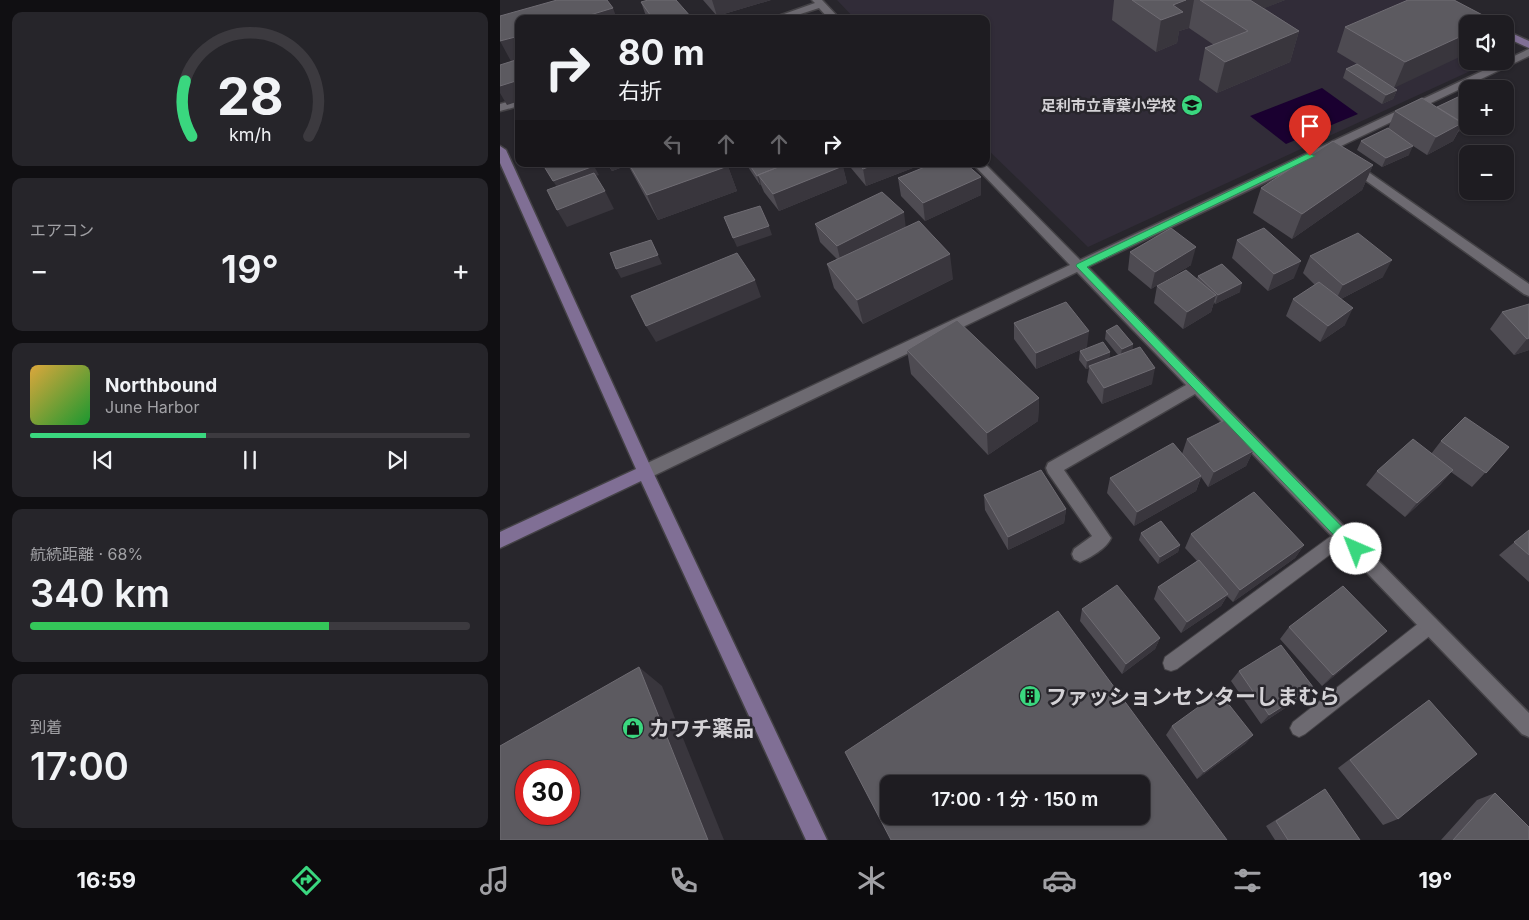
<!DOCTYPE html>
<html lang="ja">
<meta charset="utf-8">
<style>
body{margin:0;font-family:Inter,"Noto Sans JP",sans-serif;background:#26252a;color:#f1f3f6;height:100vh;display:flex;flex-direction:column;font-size:19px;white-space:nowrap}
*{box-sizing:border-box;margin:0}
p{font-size:16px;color:#a1a1a5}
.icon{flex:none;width:28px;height:28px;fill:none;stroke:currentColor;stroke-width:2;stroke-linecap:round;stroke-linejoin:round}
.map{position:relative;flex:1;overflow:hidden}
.panel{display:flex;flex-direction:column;gap:12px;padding:12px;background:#100f12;width:500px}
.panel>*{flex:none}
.banner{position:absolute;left:15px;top:15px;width:475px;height:152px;border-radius:10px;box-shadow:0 1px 4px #0004,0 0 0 1px #3c3a3f;background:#1e1c21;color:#f1f3f6;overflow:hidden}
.controls{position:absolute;left:959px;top:15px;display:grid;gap:10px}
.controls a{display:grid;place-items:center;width:55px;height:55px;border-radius:10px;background:#1e1c21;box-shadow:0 1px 4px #0004,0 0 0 1px #3c3a3f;font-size:25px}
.speed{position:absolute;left:15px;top:760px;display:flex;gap:10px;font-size:25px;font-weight:700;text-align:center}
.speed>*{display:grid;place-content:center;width:65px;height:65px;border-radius:50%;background:#1e1c21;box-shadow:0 1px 4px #0004,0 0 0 1px #3c3a3f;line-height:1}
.speed .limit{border:8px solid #d22;background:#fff;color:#111}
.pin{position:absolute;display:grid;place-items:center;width:42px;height:42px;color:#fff;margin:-51px -21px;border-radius:50% 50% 50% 0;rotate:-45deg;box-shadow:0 0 5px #0007}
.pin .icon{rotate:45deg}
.me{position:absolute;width:55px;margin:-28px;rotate:316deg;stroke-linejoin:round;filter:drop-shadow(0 0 4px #0008)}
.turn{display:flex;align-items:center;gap:18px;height:105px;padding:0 20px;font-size:22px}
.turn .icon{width:65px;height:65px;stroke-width:2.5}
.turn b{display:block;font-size:35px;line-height:42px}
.lanes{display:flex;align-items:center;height:48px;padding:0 20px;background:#0003;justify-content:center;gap:25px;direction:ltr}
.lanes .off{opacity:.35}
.big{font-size:38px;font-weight:600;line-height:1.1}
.panel .widget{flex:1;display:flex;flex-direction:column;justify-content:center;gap:8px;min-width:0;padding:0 18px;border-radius:10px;background:#26252a}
.panel .dial{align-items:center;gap:0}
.dial svg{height:130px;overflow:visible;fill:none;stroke:#3c3a3f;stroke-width:7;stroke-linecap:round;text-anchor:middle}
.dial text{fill:#f1f3f6;stroke:none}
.song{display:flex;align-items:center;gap:15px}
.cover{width:60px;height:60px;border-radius:8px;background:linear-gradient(135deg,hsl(40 70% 55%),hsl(130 70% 35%))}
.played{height:5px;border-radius:2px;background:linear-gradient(90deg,#3ad77f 40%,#3c3a3f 40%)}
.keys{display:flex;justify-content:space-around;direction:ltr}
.heat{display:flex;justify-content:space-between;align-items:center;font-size:28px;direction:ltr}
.charge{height:8px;border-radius:4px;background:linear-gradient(90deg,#34c759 68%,#3c3a3f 0)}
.trip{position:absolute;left:380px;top:775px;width:270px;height:50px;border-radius:10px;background:#1e1c21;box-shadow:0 1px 4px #0004,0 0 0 1px #3c3a3f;font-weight:600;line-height:50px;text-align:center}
.dock{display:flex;height:80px;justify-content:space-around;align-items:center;background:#0c0b0d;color:#a1a1a5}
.dock .icon{width:35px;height:35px}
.dock .selected{color:#3ad77f}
.dock b{font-size:22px;color:#f1f3f6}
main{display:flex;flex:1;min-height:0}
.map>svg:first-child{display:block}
.built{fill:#312c38}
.water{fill:#1a0030}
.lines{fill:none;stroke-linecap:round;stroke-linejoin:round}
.lane-casing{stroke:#444246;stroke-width:2}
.street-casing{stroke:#444246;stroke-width:3}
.secondary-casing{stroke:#444246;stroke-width:3}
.lane{fill:#6d6a71;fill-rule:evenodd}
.street{fill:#6d6a71;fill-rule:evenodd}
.secondary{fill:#806f95;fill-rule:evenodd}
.wall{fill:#4e4b52}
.shaded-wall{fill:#39363d}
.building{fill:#5c5a60;stroke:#6f6c73;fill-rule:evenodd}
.route{fill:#3ad77f;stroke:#268c53}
.labels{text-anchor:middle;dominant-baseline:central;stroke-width:5;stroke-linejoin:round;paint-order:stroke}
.far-poi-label{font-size:15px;font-weight:bold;fill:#d4d2d6;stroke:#28262c;text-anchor:end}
.near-poi-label{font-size:21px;font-weight:bold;fill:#d4d2d6;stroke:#28262c;text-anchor:start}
</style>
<main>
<section class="panel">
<div class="widget dial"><svg viewBox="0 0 100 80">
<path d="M14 69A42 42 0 1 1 86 69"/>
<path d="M14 69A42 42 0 0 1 10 35" stroke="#3ad77f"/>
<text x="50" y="56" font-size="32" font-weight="700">28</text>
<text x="50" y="72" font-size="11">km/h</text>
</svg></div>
<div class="widget"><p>エアコン</p>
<div class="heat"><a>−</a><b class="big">19°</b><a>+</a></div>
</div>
<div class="widget">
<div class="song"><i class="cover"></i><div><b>Northbound</b><p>June Harbor</p></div></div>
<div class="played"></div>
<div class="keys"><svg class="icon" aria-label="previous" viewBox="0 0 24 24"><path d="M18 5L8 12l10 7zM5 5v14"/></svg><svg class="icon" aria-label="pause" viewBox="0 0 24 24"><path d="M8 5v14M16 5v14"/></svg><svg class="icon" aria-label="next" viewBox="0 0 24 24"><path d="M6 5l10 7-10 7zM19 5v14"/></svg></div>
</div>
<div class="widget"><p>航続距離 · 68%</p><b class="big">340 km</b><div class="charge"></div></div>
<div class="widget"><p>到着</p><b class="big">17:00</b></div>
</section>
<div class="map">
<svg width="1029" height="840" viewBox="0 0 1029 840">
<rect width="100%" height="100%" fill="#28262c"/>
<path class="built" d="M337,0h580l50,28 1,33h24l-404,186 -102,-99v-129h-131z"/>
<path class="water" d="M822,88l36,26 -72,30 -36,-28z"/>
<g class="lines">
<g class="lane-casing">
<path id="lane" d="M843,529l5,2 3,5 -3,5 -171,128 -6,2 -6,-2 -2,-6 2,-6 173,-126z
M930,617l6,2 2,6 -2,6 -131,103 -6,3 -6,-3 -3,-6 3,-6 131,-103z"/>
</g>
<g class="street-casing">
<path id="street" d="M312,0h10l18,19h-11l-10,-11 -34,11h-15l45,-16z
M1029,49v7l-441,211 441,446v24l-7,-3 -327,-340 -131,76 47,68c-4,10 -21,20 -31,24l-6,-3 -2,-5 2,-5 18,-13 -44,-63 -2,-5 2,-5 138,-78 -109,-113 -426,205 -6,2 -6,-2 -2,-5 2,-5 431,-202 -97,-101h12l95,96z
M19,99v7l-19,5v-7z
M851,160l178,124v12l-5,-2 -177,-127 -2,-3 2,-3z"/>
</g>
<g class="secondary-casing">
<path id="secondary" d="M1005,30l24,11v7l-24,-11z
M0,146l6,4 147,322 174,368h-21l-165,-359 -141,67v-16l136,-63 -136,-306z"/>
</g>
<use href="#lane" class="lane"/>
<use href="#street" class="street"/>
<use href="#secondary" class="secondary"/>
</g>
<path class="wall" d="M203,0h68l-54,16z
M614,0h171l-21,8 35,23 -9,31 -73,31 -18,-13 6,-32 9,-3 -25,-17 -10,3 -2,12 -21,9 -44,-32z
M954,0l-60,88 3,2 -4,9 -11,5 -39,-26 3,-9 11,-5 -20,-12 8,-25z
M141,2l50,17h-44z
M958,97l10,29h1l-11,6 -5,9 -26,14 -23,-15 5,15 -27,12 -25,-17 4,-9 27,-12 7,-18 42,-4z
M107,164h120l10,27 -79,29 -30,-55 -16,6z
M247,164h95l5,19 -68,28 -15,-19 -3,-7h-1l-12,-18z
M350,164h73l-57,22 -15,-18z
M873,165l-11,25 -70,49 -39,-26 8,-25z
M481,177v18l-56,26 -24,-25 -3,-18z
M315,224l91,3 47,52 -90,45 -29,-36 -7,-24 10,-5 -17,-17z
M737,240l57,38 -26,13 -36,-33z
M630,252l61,13 -40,24 -23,-19z
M810,256l73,21 -42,22 4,26 -25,17 -34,-26 7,-17 22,-14 -12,-12z
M698,276l42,16 -25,12 -1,-2 -3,10 -28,17 -29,-26 3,-17 40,-7z
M1029,304v46l-15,5 -24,-26 12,-17z
M514,323l73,24 -51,22 -22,-30z
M606,331l27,13 -1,5 20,35 -50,20 -15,-22 2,-14 -3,1 -7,-9 1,-9 30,1 -1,6 9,-3 -13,-16z
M407,350l132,48 -1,23 -50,34 -77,-81z
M687,439l66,12 -7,15 -38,21 -7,-10 -5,14 -62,35 -27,-33 3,-15 72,-24z
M941,441l68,6 -37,40 -21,-15 -11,13 -35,32 -39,-32 11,-14 54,-17z
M484,495l82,14 -2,14 -56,27 -23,-40z
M1029,530v52l-30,-27z
M641,533l39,12 -2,7 -20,12 -19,-24z
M691,534l113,11 -9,13 -62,44 -6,-6 -6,10 -40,27 -27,-34 4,-12 39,-26 -12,-13z
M582,609l78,29 -5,11 -33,25 -42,-53z
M789,627l98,4 -12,11 -53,44 -42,-47z
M739,671l74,16 -11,10 -41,27 -30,-43z
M929,700l-31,119 -15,6 -45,-57 77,-58z
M672,726l81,9 -8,9 -48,35 -31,-44z
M825,789l35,51h-85l-9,-14z
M995,793l34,47h-88l36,-40z"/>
<path class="shaded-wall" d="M212,0h59l-54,16z
M686,0h8l-5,28 -10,3 -2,12 -21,9 5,-32 12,-15z
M734,0h51l-53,21z
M113,8l4,11h-40z
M799,31l-9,31 -73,31 8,-31z
M968,33v20l-74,35 11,-26z
M19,36v29l-5,2 -14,-26z
M19,80v21l-12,4 -7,-12v-7z
M897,90l-4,9 -11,5 4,-9z
M968,120v6h1l-11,6 5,-9z
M962,123l-9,18 -26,14 9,-18z
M913,146l-4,9 -27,12 4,-9z
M108,164h19l1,1 -16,6z
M376,164h47l-57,22 -3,-17z
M873,165l-11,25 -70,49 10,-25z
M94,166l5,9 -40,15 -6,-9z
M228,166l9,25 -79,29 -11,-25z
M343,166l4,17 -68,28 -6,-17z
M257,176h2l2,9h-1z
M481,177v18l-56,26 -2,-18z
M105,191l9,18 -47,18 -10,-17z
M404,212l2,17 -65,34 -4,-17z
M269,226l3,9 -35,12 -4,-9z
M151,240l11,24 -41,14 -5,-9z
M696,247l-5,18 -40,24 4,-17z
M450,254l3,25 -90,45 -6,-24z
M892,260l-9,17 -48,25 8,-17z
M801,261l-7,17 -26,13 6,-17z
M255,280l6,17 -105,45 -10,-16z
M742,283l-2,9 -25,12 3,-9z
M716,295l-5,17 -28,17 4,-17z
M853,308l-8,17 -25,17 8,-16z
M589,331l-2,16 -51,22v-16z
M1029,338v12l-15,5 13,-16z
M633,344l-1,8 -12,6 2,-9z
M610,352l-1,8 -20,6v2l-3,1 1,-8z
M655,368l-3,16 -50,20 2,-16z
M539,398l-1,23 -50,34 -1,-22z
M753,451l-7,15 -38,21 6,-15z
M953,470l-13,15 -35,32 12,-14z
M701,476l-5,15 -62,35 3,-14z
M566,509l-2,14 -56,27v-13z
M680,545l-2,7 -20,12 2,-7z
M804,545l-9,13 -62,44 7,-12z
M728,594l-7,12 -40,27 6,-11z
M887,631l-12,11 -53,44 11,-11z
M660,638l-5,11 -33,25 4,-10z
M139,667l23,19 62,154h-16z
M813,687l-11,10 -41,27 8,-9z
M753,735l-8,9 -48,35 7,-7z"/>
<path class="building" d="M57,0h50l6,8 -36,11h-58v17l-19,5v-25z
M148,0h28l15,17 -5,2h-33l-12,-17z
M632,0h54l-13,5 10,7 -22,8z
M700,0h50l49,31 -74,31 -20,-14 43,-17z
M908,0h46l40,21 -6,3h-20v9l-63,29 -60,-35z
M19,59v21l-19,6v-21z
M857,64l40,26 -11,5 -40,-26z
M958,97l10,5v18l-5,3 -26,-16z
M922,98l40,25 -26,14 -41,-26z
M888,128l25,18 -27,12 -25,-17z
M833,141l40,24 -71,49 -41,-26z
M56,164h36l2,2 -41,15 -8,-13z
M129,164h98l1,2 -81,29z
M249,164h37l-28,11h1l-2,1z
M286,164h56l1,2 -70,28 -15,-19z
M358,164h18l-13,5z
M432,164h34l15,13 -58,26 -25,-25z
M94,173l11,18 -48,19 -10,-20z
M382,192l22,20 -67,34 -22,-22z
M260,206l9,20 -36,12 -9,-21z
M419,221l31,33 -93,46 -30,-36z
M671,228l25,19 -41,25 -25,-20z
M764,228l37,33 -27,13 -37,-34z
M858,233l34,27 -49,25 -33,-29z
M151,240l7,15 -42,14 -6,-16z
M237,253l18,27 -109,46 -15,-30z
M722,264l20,19 -24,12 -20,-19z
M686,270l30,25 -29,17 -30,-26z
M819,282l34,26 -25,18 -35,-27z
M566,302l23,29 -53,22 -22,-30z
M1029,304v34l-2,1 -25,-27z
M457,320l82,78 -52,35 -80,-83z
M617,325l16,19 -11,5 -16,-18z
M603,342l7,10 -23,9 -7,-10z
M640,347l15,21 -51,20 -15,-22z
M965,417l44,30 -23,26 -45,-32z
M725,420l28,31 -39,21 -27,-33z
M913,439l40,31 -36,33 -40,-32z
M673,443l28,33 -64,36 -27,-34z
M541,470l25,39 -58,28 -24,-42z
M754,492l50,53 -64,45 -49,-56z
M661,521l19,24 -20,12 -19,-24z
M1029,530v25l-15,-13z
M699,560l29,34 -41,28 -29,-35z
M617,585l43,53 -34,26 -44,-55z
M843,586l44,45 -54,44 -44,-48z
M558,611l169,229h-336l-46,-88zM389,784h252v32h-252z
M781,645l32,42 -44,28 -30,-44z
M139,667l69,173h-208v-94zM26,771h43v43h-43z
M719,692l34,43 -49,37 -32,-46z
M929,700l48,54 -79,65 -48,-59z
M825,789l35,51h-72l-12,-19z
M995,793l34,34v13h-76z"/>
<path class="route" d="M807,154h3l5,2 -228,111 273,278 2,4 -2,4 -4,2 -5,-2 -275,-287 1,-2z"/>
<defs>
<g id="school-disc" transform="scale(1.125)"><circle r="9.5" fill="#3ad77f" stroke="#28262c"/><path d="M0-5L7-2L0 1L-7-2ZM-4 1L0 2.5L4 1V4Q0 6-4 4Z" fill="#111"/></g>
<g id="building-disc" transform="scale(1.125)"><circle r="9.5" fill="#3ad77f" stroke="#28262c"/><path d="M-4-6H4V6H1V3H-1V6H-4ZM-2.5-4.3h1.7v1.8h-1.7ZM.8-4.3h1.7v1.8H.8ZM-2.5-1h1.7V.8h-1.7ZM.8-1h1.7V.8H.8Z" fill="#111"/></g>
<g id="shop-disc" transform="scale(1.125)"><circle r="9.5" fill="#3ad77f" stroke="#28262c"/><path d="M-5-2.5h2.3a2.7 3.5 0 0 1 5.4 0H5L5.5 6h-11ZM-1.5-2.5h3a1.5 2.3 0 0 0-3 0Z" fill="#111"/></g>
</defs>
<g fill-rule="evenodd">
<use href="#school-disc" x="692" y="105"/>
<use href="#building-disc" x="530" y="696"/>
<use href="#shop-disc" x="133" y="728"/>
</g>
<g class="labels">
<g class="far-poi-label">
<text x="676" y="105">足利市立青葉小学校</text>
</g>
<g class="near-poi-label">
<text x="546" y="696">ファッションセンターしまむら</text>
<text x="149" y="728">カワチ薬品</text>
</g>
</g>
</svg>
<div class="controls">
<a><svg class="icon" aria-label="sound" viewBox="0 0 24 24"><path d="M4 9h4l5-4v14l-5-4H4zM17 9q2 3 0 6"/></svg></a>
<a>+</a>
<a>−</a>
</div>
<div class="speed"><div class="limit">30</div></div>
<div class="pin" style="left:810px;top:156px;background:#d93025"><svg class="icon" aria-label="arrive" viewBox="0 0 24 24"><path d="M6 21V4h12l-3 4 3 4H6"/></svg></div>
<svg class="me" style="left:856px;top:549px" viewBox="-20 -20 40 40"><circle r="19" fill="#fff"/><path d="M0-13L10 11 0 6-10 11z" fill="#3ad77f"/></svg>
<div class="trip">17:00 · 1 分 · 150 m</div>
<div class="banner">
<div class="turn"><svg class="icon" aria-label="right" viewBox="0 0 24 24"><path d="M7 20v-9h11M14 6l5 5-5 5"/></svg><div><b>80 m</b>右折</div></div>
<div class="lanes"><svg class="icon off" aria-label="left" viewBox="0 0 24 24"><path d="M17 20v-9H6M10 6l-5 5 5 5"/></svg><svg class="icon off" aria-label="ahead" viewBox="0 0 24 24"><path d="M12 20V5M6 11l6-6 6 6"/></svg><svg class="icon off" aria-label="ahead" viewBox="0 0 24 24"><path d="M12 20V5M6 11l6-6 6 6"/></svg><svg class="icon" aria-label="right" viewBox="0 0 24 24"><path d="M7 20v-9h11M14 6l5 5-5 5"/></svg></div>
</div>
</div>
</main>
<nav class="dock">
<b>16:59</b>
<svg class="icon selected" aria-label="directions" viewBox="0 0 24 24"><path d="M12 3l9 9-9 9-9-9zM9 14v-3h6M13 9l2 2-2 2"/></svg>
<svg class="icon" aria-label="music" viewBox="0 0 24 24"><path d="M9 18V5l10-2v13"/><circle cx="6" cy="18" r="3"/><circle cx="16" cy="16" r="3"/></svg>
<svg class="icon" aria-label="phone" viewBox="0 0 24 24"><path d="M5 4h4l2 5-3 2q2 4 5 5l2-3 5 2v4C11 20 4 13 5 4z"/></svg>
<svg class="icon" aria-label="climate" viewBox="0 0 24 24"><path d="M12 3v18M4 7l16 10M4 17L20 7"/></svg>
<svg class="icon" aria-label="car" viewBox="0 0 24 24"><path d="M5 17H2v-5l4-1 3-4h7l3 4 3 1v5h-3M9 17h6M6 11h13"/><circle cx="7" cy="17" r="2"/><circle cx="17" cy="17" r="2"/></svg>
<svg class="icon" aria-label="filters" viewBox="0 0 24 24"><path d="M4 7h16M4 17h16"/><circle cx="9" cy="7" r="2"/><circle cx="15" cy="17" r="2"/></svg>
<b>19°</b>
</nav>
